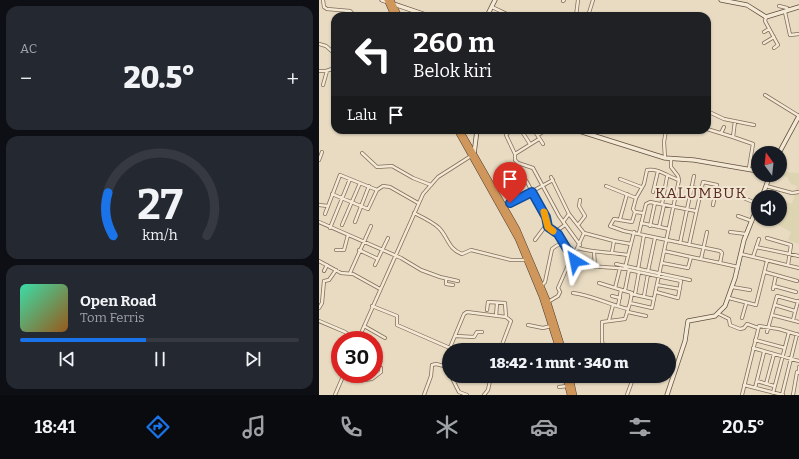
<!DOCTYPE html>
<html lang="id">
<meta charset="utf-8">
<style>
body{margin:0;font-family:Bitter,serif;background:#242831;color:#f1f3f6;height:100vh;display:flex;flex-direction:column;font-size:15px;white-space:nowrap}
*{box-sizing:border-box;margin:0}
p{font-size:13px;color:#9ea1a6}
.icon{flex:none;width:22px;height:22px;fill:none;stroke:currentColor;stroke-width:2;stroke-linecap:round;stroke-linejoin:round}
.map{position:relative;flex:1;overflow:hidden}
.details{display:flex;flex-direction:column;gap:6px;padding:6px;background:#0d0f14;width:319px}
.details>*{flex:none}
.top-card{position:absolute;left:12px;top:12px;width:380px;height:122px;border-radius:12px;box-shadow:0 1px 3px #0004;background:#202124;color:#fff;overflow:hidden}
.needle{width:26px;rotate:345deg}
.controls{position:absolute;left:432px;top:146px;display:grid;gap:8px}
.controls a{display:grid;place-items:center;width:36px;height:36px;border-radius:50%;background:#171b24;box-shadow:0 1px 3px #0004;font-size:20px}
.speed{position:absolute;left:12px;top:331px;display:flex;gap:8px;font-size:20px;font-weight:700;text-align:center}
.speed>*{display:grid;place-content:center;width:52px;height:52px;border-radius:50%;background:#171b24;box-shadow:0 1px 3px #0004;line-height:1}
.speed .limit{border:6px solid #d22;background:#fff;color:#111}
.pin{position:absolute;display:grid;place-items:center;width:34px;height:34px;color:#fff;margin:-41px -17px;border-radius:50% 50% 50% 0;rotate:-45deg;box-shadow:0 0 4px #0007}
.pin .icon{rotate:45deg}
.me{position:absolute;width:44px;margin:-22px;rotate:325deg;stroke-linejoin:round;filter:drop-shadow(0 0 3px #0008)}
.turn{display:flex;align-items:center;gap:14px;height:84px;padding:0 16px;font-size:18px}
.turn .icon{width:52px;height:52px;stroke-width:2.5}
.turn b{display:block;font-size:28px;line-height:34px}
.then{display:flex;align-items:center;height:38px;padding:0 16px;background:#0003;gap:8px;font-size:15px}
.big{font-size:30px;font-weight:800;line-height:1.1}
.details .widget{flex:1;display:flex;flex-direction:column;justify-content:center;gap:6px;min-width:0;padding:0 14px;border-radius:12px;background:#242831}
.details .dial{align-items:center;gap:0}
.dial svg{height:104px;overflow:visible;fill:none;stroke:#363941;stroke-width:7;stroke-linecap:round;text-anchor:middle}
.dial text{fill:#f1f3f6;stroke:none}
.song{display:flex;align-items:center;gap:12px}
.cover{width:48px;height:48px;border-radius:6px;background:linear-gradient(135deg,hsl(160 70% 55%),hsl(30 70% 35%))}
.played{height:4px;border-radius:2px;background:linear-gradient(90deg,#1a73e8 45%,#363941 45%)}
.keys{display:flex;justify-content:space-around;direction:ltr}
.heat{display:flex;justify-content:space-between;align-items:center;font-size:22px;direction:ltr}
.trip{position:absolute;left:123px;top:343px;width:234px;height:40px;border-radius:20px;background:#171b24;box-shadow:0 1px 3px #0004;font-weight:800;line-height:40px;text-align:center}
.menu{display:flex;height:64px;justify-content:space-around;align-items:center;background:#090b0e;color:#9ea1a6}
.menu .icon{width:28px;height:28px}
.menu .current{color:#1a73e8}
.menu b{font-size:18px;color:#f1f3f6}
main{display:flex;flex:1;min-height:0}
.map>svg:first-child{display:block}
.farmland{fill:#ddd4b1}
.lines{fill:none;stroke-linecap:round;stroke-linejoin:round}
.street-casing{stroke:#806d5b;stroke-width:4}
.secondary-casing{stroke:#624f3f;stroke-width:5}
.highway-casing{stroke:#4e3c2f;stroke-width:6}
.street{stroke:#f4e9d4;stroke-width:2.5}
.secondary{stroke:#f4e9d4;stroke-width:3.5}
.highway{stroke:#cf975b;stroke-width:5}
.route-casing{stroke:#114b97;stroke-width:10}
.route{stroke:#1a73e8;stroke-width:7}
.slow{stroke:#f59e0b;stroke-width:7}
.labels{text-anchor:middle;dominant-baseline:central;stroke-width:4;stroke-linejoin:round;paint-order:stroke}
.quarter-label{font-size:15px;letter-spacing:1px;fill:#592b22;stroke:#f1e6d1}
</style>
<main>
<section class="details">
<div class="widget"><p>AC</p>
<div class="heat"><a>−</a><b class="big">20.5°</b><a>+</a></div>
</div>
<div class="widget dial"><svg viewBox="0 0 100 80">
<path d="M14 69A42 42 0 1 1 86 69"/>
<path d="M14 69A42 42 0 0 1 10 36" stroke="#1a73e8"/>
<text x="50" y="56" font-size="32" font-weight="700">27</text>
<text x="50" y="72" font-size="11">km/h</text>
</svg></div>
<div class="widget">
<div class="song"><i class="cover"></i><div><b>Open Road</b><p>Tom Ferris</p></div></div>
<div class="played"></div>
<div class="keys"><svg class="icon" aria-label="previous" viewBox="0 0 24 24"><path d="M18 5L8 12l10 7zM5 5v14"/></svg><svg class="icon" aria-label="pause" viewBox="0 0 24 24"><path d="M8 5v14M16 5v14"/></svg><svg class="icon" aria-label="next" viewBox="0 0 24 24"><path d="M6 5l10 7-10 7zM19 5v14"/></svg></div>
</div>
</section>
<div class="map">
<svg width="480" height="395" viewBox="0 0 480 395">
<rect width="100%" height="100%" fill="#e8dbc2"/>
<path class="farmland" d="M464,172l16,1v71l-11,-4 3,-8 -24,-13h13v-21l12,6 5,-18 -6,-2 -4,-7 -4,-1z"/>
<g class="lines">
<g class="street-casing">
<path id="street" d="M4,0l1,7 3,2 23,2 5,5
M244,1l1,-1
M460,6l8,2 1,2
M173,7l19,9
M466,12l5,23 9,-1
M256,14l9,2
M257,16l2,-16
M269,16l5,-16
M447,17l-1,4 13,24 -4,3
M445,32l5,-3
M445,43l10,-6
M0,44l7,2 9,8
M0,71h7l9,-3
M4,85l4,-14
M446,95l34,21
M388,111l17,8 30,6
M388,129l26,8 2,-16
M192,130l-5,5 9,19
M202,130l9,14
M215,130l9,14
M402,133l3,-6
M219,135l8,-5
M414,137l20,7 -4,24
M220,139l-24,15v6l3,3 15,5 26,48 21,29
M43,153l15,14 15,-1 21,12 18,7
M346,158l-1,-16 2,-12
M0,160l3,-8
M199,163l-1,12 7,3 3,4 16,30 5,15 10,7 9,15 7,6 1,6 7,3
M232,177l18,37 15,19
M301,179l21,8
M287,186l30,12
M447,186l26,7 7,-1
M372,187l10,2
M419,191l1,5 19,8
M334,192l5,-21
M13,194l36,15 9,-19
M343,204l5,-27
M0,205l9,1
M186,206l48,-26
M316,212l-2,-3 3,-11 8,-14 3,-14c12,-2 21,7 32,10
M95,213c8,4 19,9 25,15 9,9 9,21 23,26l9,-4 40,10h15
M324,213l-8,-1 -3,10 -18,-3 -4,7 14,5 96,20 2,2 -2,10 18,4
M6,214l15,-39 37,15 6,-4 7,1 28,16
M419,216l14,5
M301,219l7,-25
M0,222l82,36 20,12 19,7 18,4
M36,222l14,-36
M244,222l6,-8
M322,223l28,6
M23,225l18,-42
M259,225l7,-9 -6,-10 1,-6
M331,226l5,-23 41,8
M340,227l5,-22
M11,228l20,-49
M236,232l10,-7
M411,232l16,2
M320,233l7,-29 4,-2 5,1
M448,238l24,7 -3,20
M216,240l12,-16
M361,243l14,-67
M370,245l14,-63 14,3 -4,20
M437,247l43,9
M259,248c17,5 33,4 50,7
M17,250h8l4,-15
M40,250l19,9
M275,252l1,15
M293,252l2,-11 17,3
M422,254l58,14
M255,255l10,-22 30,8
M372,257l29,6
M434,257l6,-18
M382,259l6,-27
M0,261l22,12 12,1 27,15
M343,263l26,5 3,-11 -27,-6
M297,264l74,16
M56,265l13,-27
M268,265c14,3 26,2 38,4
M301,268l-5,20 17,5 -2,10
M319,269l6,-34
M310,270l52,11 -3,17 -22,-6
M5,271l3,-6
M329,271l7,-33
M446,272l32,9
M31,273l21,-47
M127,279v5l7,1
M280,283l16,5
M223,285l3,-3 7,-33 4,-3 7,-3
M338,285l23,4
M455,286l22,6
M413,287l18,3
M454,289l3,-14
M306,290l4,-20 -4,-2 9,-36
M254,293c18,2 37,12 55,16
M312,294l23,5
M316,294l4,-22
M293,296l8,2
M325,296l4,-22
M410,298l27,7 11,-44
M229,302l10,-6 2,-4 -2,-4 11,-25
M456,305l20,6
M53,306l25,10v9l53,23
M299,306l3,-16
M0,308l3,-5 2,-22 5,-1 7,-10
M168,310l1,-8 17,1 1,14
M309,312l18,4
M400,314l10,5 1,6 10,4 4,-1 3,-4 11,4
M453,315l27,7
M177,316l1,-13
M423,318l4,-14
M290,320l4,-15
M474,320l5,-19
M0,321l26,11 10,8
M209,325l15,3 8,-2
M45,326l21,12
M448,332l10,-36 22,6
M137,336l18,1 3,-5h5
M39,340l65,-146 15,-17 33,-21
M436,340l30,8
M434,348l46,13
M130,350l15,-36 3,-2 39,5 5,4 -11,29
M254,350l11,-2
M285,350l-2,-9v-19l23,-3 5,-16 22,5 27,-128 -1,-4 -7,-9v-8
M125,366l5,8
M480,373v-6
M132,376l8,16 8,3
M44,380l9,-1 9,-7v-4l-7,-1
M438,381l17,5
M447,384l8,-30
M425,385l39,10
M240,387l8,-1
M436,388l9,-36
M454,393l16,-61
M16,395l9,-21
M105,395l7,-19 1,-11 4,-1 8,2 5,-15
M165,395l4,-5 3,-14
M308,395l7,-19
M423,395l17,-69 20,3 20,6
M463,395l15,-61
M474,395l4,-23"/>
</g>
<g class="secondary-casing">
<path id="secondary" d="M63,0l47,16
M402,0l26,5 19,12 33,-10
M168,16l8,-16
M257,130l89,28 29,2 64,11
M460,153l20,-37
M155,154l3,-24
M443,197l8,-22
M348,395l18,-54 3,-20 27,-5 10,-10 10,-28 9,-38 14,-35"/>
</g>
<g class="highway-casing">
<path id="highway" d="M68,0l7,16
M72,0l8,16
M138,130l61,109 24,58 17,53
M141,130l57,99 31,73 15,48
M246,376l5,19
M251,376l4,19"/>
</g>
<use href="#street" class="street"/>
<use href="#secondary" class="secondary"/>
<use href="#highway" class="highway"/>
</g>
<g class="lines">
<g class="route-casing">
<path id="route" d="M191,203l22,-11 14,25 2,10 10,7 9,15 7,6 1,6"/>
</g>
<use href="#route" class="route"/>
<path class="slow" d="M225,212l4,15 5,4"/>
</g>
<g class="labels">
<g class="quarter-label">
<text x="382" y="193">KALUMBUK</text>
</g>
</g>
</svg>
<div class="controls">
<a><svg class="needle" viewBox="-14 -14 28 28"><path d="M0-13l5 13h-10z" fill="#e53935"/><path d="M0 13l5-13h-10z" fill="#9ea1a6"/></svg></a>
<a><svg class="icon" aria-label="sound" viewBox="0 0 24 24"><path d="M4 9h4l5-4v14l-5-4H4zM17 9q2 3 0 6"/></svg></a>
</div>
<div class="speed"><div class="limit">30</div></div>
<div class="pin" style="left:191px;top:203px;background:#d93025"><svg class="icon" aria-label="arrive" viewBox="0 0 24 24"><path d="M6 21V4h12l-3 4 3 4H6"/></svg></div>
<svg class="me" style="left:256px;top:261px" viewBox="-20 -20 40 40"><path d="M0-17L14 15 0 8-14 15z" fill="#1a73e8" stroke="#fff" stroke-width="4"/></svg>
<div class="trip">18:42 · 1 mnt · 340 m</div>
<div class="top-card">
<div class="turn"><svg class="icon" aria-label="left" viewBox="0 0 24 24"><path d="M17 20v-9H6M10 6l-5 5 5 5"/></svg><div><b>260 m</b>Belok kiri</div></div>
<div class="then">Lalu<svg class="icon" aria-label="arrive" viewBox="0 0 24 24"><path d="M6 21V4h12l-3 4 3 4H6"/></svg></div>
</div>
</div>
</main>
<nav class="menu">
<b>18:41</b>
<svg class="icon current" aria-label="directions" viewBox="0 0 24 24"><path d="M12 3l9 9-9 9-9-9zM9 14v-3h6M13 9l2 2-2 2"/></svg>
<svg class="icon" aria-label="music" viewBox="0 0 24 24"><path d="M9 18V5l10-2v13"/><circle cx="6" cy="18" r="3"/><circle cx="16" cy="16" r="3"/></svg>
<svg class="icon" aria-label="phone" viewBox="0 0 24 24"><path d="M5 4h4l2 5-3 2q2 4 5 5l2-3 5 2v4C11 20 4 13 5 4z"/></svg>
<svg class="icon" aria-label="climate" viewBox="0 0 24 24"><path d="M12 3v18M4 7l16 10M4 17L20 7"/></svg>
<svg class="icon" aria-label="car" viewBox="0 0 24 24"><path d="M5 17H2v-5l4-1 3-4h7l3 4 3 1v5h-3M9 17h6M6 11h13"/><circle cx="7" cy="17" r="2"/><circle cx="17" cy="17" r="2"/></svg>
<svg class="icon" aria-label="filters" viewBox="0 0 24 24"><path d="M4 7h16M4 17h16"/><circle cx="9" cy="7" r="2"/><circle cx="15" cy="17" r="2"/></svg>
<b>20.5°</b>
</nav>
